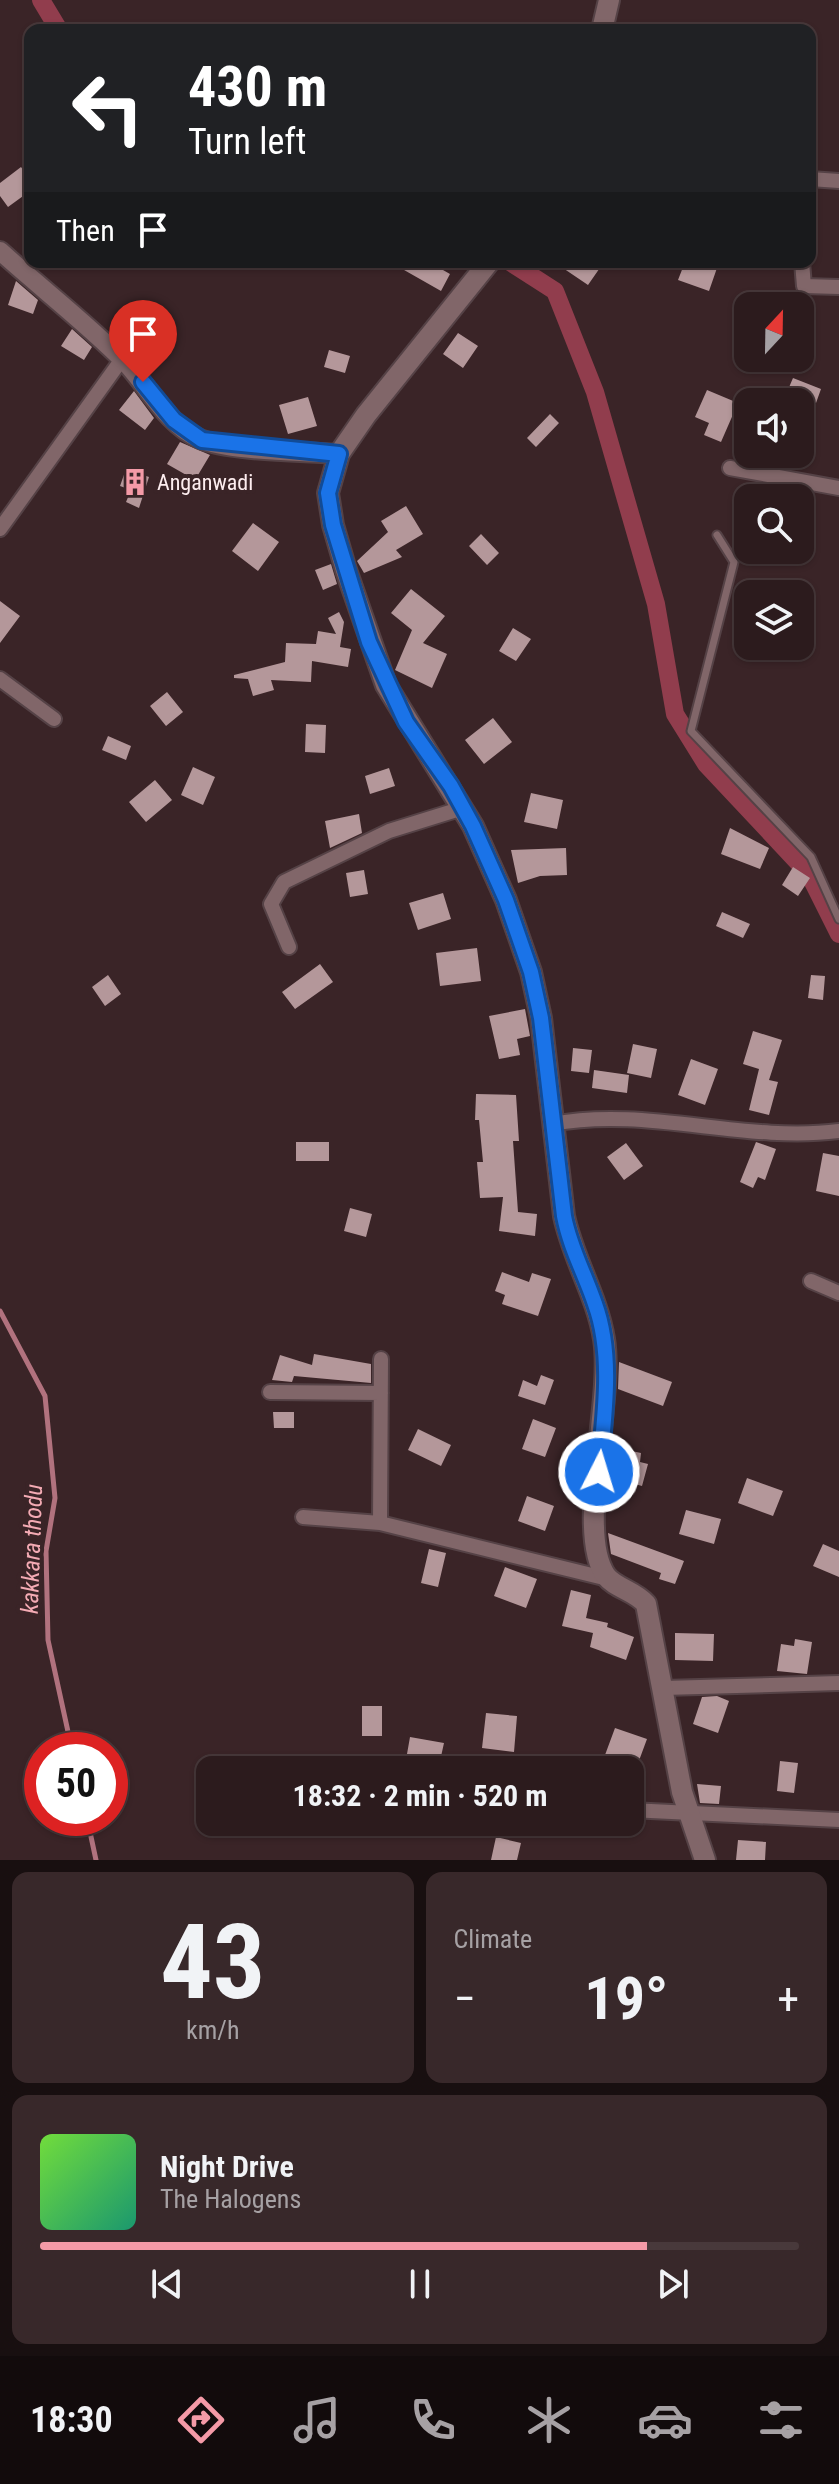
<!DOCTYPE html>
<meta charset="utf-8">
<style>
body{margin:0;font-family:"Roboto Condensed",sans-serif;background:#38282a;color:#f1f3f6;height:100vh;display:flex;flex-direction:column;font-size:30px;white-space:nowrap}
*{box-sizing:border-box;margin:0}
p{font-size:26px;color:#a6a1a4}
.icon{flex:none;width:44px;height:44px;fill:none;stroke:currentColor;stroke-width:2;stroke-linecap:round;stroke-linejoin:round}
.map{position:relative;height:1860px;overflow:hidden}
.sheet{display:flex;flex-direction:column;gap:12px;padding:12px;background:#180f10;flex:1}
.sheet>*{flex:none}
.top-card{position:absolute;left:24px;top:24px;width:792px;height:244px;border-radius:16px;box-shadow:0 2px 6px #0004,0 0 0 2px #48393b;background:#202124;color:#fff;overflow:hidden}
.needle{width:52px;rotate:22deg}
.fabs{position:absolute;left:734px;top:292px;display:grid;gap:16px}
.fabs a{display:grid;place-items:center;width:80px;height:80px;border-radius:16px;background:#2c1b1d;box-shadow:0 2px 6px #0004,0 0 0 2px #48393b;font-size:40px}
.speed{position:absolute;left:24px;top:1732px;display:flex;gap:16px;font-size:40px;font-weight:700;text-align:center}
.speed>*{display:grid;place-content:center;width:104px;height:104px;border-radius:50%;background:#2c1b1d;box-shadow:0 2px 6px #0004,0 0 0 2px #48393b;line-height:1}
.speed .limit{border:12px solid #d22;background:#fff;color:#111}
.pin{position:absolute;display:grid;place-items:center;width:68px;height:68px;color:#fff;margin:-82px -34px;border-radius:50% 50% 50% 0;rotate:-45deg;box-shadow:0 0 8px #0007}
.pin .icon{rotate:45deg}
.me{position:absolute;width:88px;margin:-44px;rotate:5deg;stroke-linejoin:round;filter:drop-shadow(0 0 6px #0008)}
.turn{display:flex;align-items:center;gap:28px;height:168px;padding:0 32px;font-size:36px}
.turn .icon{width:104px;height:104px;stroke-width:2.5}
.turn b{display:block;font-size:56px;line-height:68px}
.then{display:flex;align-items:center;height:76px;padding:0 32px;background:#0003;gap:16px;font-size:30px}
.big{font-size:60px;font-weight:700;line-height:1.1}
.sheet .card{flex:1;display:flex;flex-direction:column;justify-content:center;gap:12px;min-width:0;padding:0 28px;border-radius:16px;background:#38282a}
.sheet .dial{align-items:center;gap:0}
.dial b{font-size:104px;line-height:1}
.song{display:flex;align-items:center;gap:24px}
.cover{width:96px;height:96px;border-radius:12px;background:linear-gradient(135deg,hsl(100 70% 55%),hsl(160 70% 35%))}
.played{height:8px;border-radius:4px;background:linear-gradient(90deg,#f49aa7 80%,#48393b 80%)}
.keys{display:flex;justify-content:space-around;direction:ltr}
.heat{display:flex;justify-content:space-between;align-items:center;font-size:44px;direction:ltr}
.sheet .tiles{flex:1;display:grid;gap:12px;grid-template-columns:1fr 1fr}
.card:last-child{grid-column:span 2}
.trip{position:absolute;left:196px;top:1756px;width:448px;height:80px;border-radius:16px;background:#2c1b1d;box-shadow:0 2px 6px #0004,0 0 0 2px #48393b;font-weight:700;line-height:80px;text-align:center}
.tab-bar{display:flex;height:128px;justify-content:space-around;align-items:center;background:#120b0c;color:#a6a1a4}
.tab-bar .icon{width:56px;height:56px}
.tab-bar .active{color:#f49aa7}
.tab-bar b{font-size:36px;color:#f1f3f6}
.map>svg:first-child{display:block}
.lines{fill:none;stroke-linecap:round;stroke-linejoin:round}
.stream{stroke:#b1727e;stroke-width:5}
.canal{stroke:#913d4d;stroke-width:18}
.building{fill:#b4979a}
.service-casing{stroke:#554246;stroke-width:11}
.minor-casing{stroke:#554246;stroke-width:18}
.tertiary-casing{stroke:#554246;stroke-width:22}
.secondary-casing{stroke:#554246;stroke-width:24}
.service{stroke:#816669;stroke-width:7}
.minor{stroke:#816669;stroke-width:14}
.tertiary{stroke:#816669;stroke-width:18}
.secondary{stroke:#816669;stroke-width:20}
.route-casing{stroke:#114b97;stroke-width:20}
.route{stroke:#1a73e8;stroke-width:14}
.labels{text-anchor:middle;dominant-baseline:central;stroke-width:8;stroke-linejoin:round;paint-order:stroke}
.poi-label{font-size:22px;fill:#fdedef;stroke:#3a2427;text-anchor:start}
.water-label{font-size:24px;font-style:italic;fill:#f4abb4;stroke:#3a2427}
</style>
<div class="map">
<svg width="839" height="1860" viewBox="0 0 839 1860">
<rect width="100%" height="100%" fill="#3a2427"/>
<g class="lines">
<path class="stream" d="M0,1311l45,85 10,102 -9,53 2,89 24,110
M87,1818l9,42"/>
<path class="canal" d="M41,0l18,30
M510,262l45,29 40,101 61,212 19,110 31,50 103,110 30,60"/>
</g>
<path class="building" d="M21,167l9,12v12l-22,16 -8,-11v-13z
M390,262h39l21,12 -9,17z
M554,262h50l-16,23z
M685,262h18l14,6 -8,23 -31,-11z
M16,281l22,19 -5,14 -25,-9z
M72,329l20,18 -8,13 -23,-14z
M458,333l20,13 -15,22 -20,-14z
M329,350l21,6 -5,17 -21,-6z
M793,378l28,11 -5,14 -29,-11z
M707,390l31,13 -17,39 -17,-7 5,-12 -14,-6z
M134,391l20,27 -9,12 -26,-20z
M308,397l9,29 -29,8 -9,-29z
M550,414l9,9 -23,24 -9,-9z
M180,442l30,13 -15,25 -28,-16z
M126,469l23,8 -10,31 -13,-6 5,-12 -11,-4z
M406,506l17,28 -27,16 6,7 -38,16 -7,-12 31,-29 -7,-11z
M253,523l26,19 -21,29 -26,-20z
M481,534l18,19 -12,12 -18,-19z
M331,564l6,20 -14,6 -8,-20z
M411,589l34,27 -22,27 24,11 -15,34 -37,-18 17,-40 -21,-17z
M0,601l20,15 -20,27z
M339,612l5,10 -4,25 11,2 -3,18 -36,-6 -1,21 -40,-2 3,10 -21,6 -5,-17 -14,-1v-3l51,-13 1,-19 30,1 2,-13 18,3 -8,-16z
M513,628l18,11 -15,22 -17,-10z
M167,692l16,20 -17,14 -16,-20z
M493,718l19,24 -28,22 -19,-24z
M306,724l20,1 -1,28 -20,-1z
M108,736l23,10 -5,14 -24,-10z
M193,767l22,10 -12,28 -22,-10z
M389,768l6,18 -25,8 -5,-18z
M155,780l17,20 -26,22 -17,-20z
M531,793l32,7 -6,29 -33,-7z
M359,814l3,19 -32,15 -5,-27z
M730,828l39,20 -9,21 -39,-15z
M566,848l1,27 -27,1 -22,7 -7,-33z
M793,867l17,11 -12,18 -16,-11z
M364,870l4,24 -18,3 -4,-24z
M443,893l8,26 -33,11 -9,-27z
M722,912l28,12 -7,14 -27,-12z
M477,948l4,33 -41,5 -4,-33z
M320,964l13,18 -38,27 -13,-17z
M108,975l13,19 -16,12 -13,-19z
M811,975l14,1 -2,24 -15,-2z
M525,1009l5,27 -13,3 3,16 -21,4 -10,-43z
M753,1031l29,9 -13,40 9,2 -9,33 -20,-5 10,-41 -16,-5z
M633,1044l24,5 -6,29 -24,-5z
M573,1048l19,2 -3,23 -18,-2z
M691,1059l27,10 -13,36 -27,-10z
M594,1070l35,5 -2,18 -35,-5z
M476,1094l40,1 3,46h-6l5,71 19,2 -2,22 -36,-5 4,-34 -23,1 -3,-36h6l-4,-42h-4z
M296,1142h33v19h-33z
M756,1142l20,7 -11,31 -7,-3 -5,11 -13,-6z
M626,1143l17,23 -19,14 -17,-23z
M823,1153l16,3v40l-23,-5z
M350,1208l22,6 -6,23 -22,-6z
M502,1272l27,10 3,-9 19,6 -13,37 -36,-12 3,-9 -10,-4z
M314,1354l57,10v19l-77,-7 -2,6 -20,-2 8,-25 32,10z
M619,1362l53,20 -9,24 -45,-17z
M541,1375l13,5 -9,25 -27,-9 5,-16 14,6z
M273,1412h21v16h-20z
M533,1419l23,9 -11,29 -23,-8z
M418,1429l33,16 -10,21 -33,-16z
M627,1450l14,3 -1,9 8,2 -6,22 -22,-6z
M747,1478l36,13 -10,25 -35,-13z
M527,1496l27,10 -9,25 -27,-10z
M686,1510l35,9 -7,25 -35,-10z
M608,1533l76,28 -9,23 -16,-5 2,-6 -50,-19z
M823,1544l16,7v26l-26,-11z
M429,1549l17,4 -8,34 -17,-4z
M505,1567l32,12 -11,29 -32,-12z
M571,1590l20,5 -5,23 22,5 -1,4 27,10 -8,23 -36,-13 3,-14 -31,-7z
M675,1633l39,1 -1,27 -38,-1z
M795,1639l17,3 -5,32 -30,-3 4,-27 13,2z
M717,1696l12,5 -11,32 -25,-9 9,-27z
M362,1706h20v30h-20z
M486,1713l31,3 -3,36 -32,-4z
M615,1728l32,11 -10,27 -32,-11z
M410,1737l34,6 -6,27h-20l3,-13 -14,-3z
M780,1761l18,2 -4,30 -17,-2z
M697,1784l24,2 -2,18 -19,-1z
M496,1837l25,6 -4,17h-26z
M738,1840l28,2 -1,18h-29z"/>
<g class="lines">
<g class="service-casing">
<path id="service" d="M717,535l17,27 -43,169 120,126 28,62"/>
</g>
<g class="minor-casing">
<path id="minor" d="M810,179l29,2
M802,262l2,24 35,1
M730,468l109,20
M0,529l122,-170
M0,679l54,40
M289,947l-18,-43 13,-22 105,-51 74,-23
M552,1124c95,-18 191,19 287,7
M811,1281l28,12
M270,1392l111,1
M303,1517l77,6 228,56
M380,1523l1,-164
M663,1688l176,-5
M630,1810l209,10"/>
</g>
<g class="tertiary-casing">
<path id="tertiary" d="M0,251c41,37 85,71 124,110 24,25 42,63 76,78 31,13 103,12 139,15"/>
</g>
<g class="secondary-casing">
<path id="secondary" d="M602,30l7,-30
M489,262l-123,153 -27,39 -11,39 5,32 13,45 40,115 87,141 33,74 25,72 10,46 23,198c9,43 33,80 40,123 10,62 -29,193 2,237 9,12 29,15 40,28l36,188 23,68"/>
</g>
<use href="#service" class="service"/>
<use href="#minor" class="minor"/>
<use href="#tertiary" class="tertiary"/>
<use href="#secondary" class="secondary"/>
</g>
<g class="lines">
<g class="route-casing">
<path id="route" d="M143,382l31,38 28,20 137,14 -11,39 5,32 36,117 37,80 45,64 22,40 33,74 25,72 10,46 23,198c6,32 21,58 31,88 19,52 9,114 4,168"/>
</g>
<use href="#route" class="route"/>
</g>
<defs>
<g id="building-bare" transform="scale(2.16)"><path d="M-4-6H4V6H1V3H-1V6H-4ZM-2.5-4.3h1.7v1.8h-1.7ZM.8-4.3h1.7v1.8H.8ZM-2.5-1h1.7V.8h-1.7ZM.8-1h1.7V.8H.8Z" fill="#f49aa7" stroke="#3a2427" stroke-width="2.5" paint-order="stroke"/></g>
</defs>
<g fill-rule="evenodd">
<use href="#building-bare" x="135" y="482"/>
</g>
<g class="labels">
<g class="poi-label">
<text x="157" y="482">Anganwadi</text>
</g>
<g class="water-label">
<text transform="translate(32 1549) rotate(-88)">kakkara thodu</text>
</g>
</g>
</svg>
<div class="fabs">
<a><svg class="needle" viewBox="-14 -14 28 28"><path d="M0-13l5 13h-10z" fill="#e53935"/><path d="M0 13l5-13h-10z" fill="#a6a1a4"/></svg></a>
<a><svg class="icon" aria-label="sound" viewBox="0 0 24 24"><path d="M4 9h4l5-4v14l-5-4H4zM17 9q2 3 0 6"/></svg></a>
<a><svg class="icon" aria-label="search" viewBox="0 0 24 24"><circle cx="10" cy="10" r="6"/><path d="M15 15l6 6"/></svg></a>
<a><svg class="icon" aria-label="layers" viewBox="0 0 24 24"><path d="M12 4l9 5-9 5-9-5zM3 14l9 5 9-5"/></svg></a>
</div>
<div class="speed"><div class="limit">50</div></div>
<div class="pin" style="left:143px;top:382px;background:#d93025"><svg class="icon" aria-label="arrive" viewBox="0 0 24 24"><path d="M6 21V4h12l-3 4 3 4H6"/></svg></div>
<svg class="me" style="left:599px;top:1472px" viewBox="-20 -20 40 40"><circle r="17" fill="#1a73e8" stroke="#fff" stroke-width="3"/><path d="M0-11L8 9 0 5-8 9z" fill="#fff"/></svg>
<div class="trip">18:32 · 2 min · 520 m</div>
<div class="top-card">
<div class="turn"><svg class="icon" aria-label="left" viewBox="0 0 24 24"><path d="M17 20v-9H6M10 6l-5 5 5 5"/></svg><div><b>430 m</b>Turn left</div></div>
<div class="then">Then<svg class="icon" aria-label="arrive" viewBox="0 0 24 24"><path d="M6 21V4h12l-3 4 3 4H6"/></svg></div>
</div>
</div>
<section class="sheet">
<div class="tiles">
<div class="card dial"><b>43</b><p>km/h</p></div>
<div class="card"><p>Climate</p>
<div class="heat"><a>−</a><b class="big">19°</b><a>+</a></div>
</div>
<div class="card">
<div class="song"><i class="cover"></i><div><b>Night Drive</b><p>The Halogens</p></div></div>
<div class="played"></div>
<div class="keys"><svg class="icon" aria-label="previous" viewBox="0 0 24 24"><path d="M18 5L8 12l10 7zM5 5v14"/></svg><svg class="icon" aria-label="pause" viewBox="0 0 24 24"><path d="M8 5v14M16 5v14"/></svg><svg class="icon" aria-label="next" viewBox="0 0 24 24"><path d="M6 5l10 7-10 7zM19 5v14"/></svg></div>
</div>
</div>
</section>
<nav class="tab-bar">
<b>18:30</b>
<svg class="icon active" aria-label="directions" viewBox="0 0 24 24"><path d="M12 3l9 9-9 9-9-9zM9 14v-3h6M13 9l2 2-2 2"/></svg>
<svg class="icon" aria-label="music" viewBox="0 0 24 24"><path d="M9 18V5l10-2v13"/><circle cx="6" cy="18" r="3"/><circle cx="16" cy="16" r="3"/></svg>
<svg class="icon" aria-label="phone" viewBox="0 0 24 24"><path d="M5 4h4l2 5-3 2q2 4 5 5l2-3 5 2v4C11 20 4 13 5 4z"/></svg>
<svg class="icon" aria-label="climate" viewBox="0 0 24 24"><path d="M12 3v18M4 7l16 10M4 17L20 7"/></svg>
<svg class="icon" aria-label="car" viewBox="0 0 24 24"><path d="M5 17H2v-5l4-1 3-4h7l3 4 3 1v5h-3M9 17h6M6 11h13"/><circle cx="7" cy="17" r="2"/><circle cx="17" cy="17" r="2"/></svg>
<svg class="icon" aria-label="filters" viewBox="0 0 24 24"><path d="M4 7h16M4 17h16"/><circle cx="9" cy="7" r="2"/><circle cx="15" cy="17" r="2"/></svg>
</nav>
